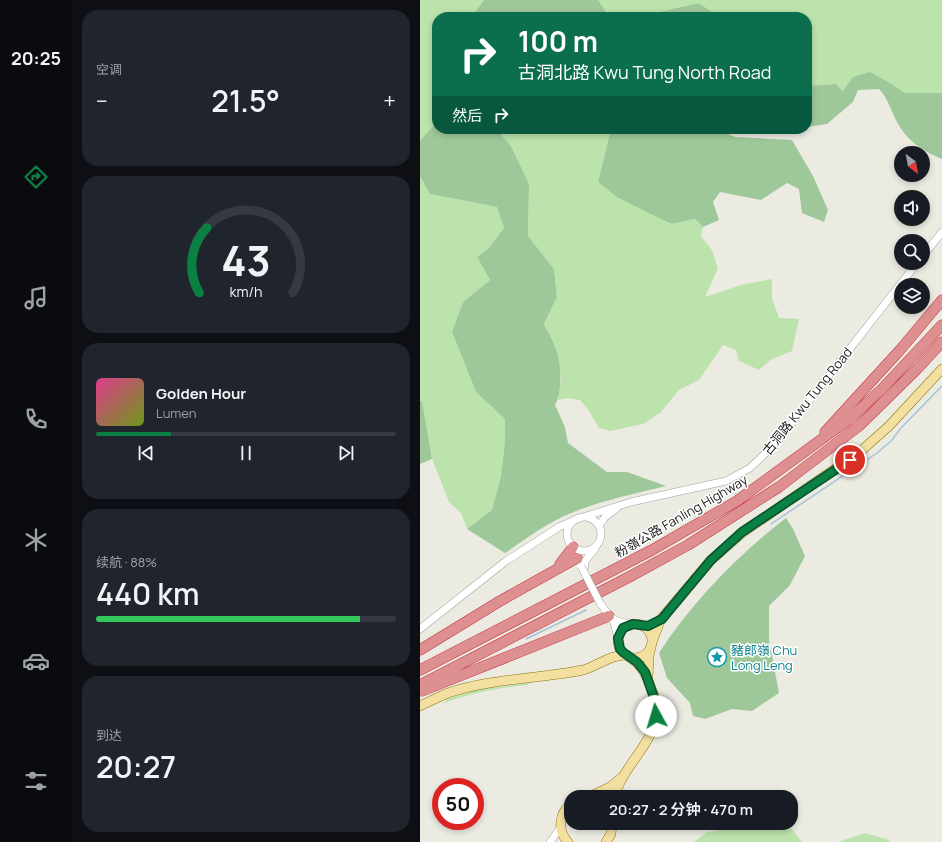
<!DOCTYPE html>
<html lang="zh">
<meta charset="utf-8">
<style>
body{margin:0;font-family:Manrope,"Noto Sans SC",sans-serif;background:#20242c;color:#f1f3f6;height:100vh;display:flex;flex-direction:column;font-size:15px;white-space:nowrap}
*{box-sizing:border-box;margin:0}
p{font-size:13px;color:#9ea1a6}
.icon{flex:none;width:22px;height:22px;fill:none;stroke:currentColor;stroke-width:2;stroke-linecap:round;stroke-linejoin:round}
.map{position:relative;flex:1;overflow:hidden}
.sheet{display:flex;flex-direction:column;gap:10px;padding:10px;background:#0d0f14;width:348px}
.sheet>*{flex:none}
.banner{position:absolute;left:12px;top:12px;width:380px;height:122px;border-radius:16px;box-shadow:0 2px 6px #0003;background:#0b6e4f;color:#fff;overflow:hidden}
.needle{width:26px;rotate:148deg}
.controls{position:absolute;left:474px;top:146px;display:grid;gap:8px}
.controls a{display:grid;place-items:center;width:36px;height:36px;border-radius:50%;background:#171b24;box-shadow:0 2px 6px #0003;font-size:20px}
.speed{position:absolute;left:12px;top:778px;display:flex;gap:8px;font-size:20px;font-weight:700;text-align:center}
.speed>*{display:grid;place-content:center;width:52px;height:52px;border-radius:50%;background:#171b24;box-shadow:0 2px 6px #0003;line-height:1}
.speed .limit{border:6px solid #d22;background:#fff;color:#111}
.pin{position:absolute;display:grid;place-items:center;width:34px;height:34px;color:#fff;margin:-17px;border:2px solid #fff;border-radius:50%;box-shadow:0 1px 4px #0007}
.me{position:absolute;width:44px;margin:-22px;rotate:354deg;stroke-linejoin:round;filter:drop-shadow(0 0 3px #0008)}
.turn{display:flex;align-items:center;gap:14px;height:84px;padding:0 20px;font-size:18px}
.turn .icon{width:52px;height:52px;stroke-width:2.5}
.turn b{display:block;font-size:28px;line-height:34px}
.then{display:flex;align-items:center;height:38px;padding:0 20px;background:#0003;gap:8px;font-size:15px}
.big{font-size:30px;font-weight:600;line-height:1.1}
.sheet .widget{flex:1;display:flex;flex-direction:column;justify-content:center;gap:6px;min-width:0;padding:0 14px;border-radius:16px;background:#20242c}
.sheet .dial{align-items:center;gap:0}
.dial svg{height:104px;overflow:visible;fill:none;stroke:#363941;stroke-width:7;stroke-linecap:round;text-anchor:middle}
.dial text{fill:#f1f3f6;stroke:none}
.song{display:flex;align-items:center;gap:12px}
.cover{width:48px;height:48px;border-radius:6px;background:linear-gradient(135deg,hsl(330 70% 55%),hsl(80 70% 35%))}
.played{height:4px;border-radius:2px;background:linear-gradient(90deg,#0b8043 25%,#363941 25%)}
.keys{display:flex;justify-content:space-around;direction:ltr}
.heat{display:flex;justify-content:space-between;align-items:center;font-size:22px;direction:ltr}
.charge{height:6px;border-radius:3px;background:linear-gradient(90deg,#34c759 88%,#363941 0)}
.trip{position:absolute;left:144px;top:790px;width:234px;height:40px;border-radius:16px;background:#171b24;box-shadow:0 2px 6px #0003;font-weight:600;line-height:40px;text-align:center}
main{display:flex;flex:1;min-height:0}
.menu{display:flex;flex-direction:column;width:72px;justify-content:space-around;align-items:center;background:#090b0e;color:#9ea1a6}
.menu .icon{width:28px;height:28px}
.menu .current{color:#0b8043}
.menu b{font-size:18px;color:#f1f3f6}
.map>svg:first-child{display:block}
.grass{fill:#bce3ab}
.forest{fill:#9fc89a}
.lines{fill:none;stroke-linecap:round;stroke-linejoin:round}
.stream{stroke:#a5c2d7;stroke-width:1.5}
.minor-casing{stroke:#a0a0a0;stroke-width:8}
.major-casing{stroke:#87760c;stroke-width:10}
.highway-casing{stroke:#c73249;stroke-width:11}
.minor{stroke:#fff;stroke-width:7}
.major{stroke:#f3dfa0;stroke-width:9}
.highway{stroke:#de8f8f;stroke-width:10}
.minor-bridge-casing{stroke:#a0a0a0;stroke-width:8;stroke-linecap:butt}
.minor-bridge{stroke:#fff;stroke-width:7}
.route-casing{stroke:#07532c;stroke-width:10}
.route{stroke:#0b8043;stroke-width:7}
.labels{text-anchor:middle;dominant-baseline:central;stroke-width:3;stroke-linejoin:round;paint-order:stroke}
.street-label{font-size:13px;fill:#1c1c1c;stroke:#fff}
.culture-label{font-size:13px;fill:#0d838f;stroke:#fff;text-anchor:start}
</style>
<main>
<nav class="menu">
<b>20:25</b>
<svg class="icon current" aria-label="directions" viewBox="0 0 24 24"><path d="M12 3l9 9-9 9-9-9zM9 14v-3h6M13 9l2 2-2 2"/></svg>
<svg class="icon" aria-label="music" viewBox="0 0 24 24"><path d="M9 18V5l10-2v13"/><circle cx="6" cy="18" r="3"/><circle cx="16" cy="16" r="3"/></svg>
<svg class="icon" aria-label="phone" viewBox="0 0 24 24"><path d="M5 4h4l2 5-3 2q2 4 5 5l2-3 5 2v4C11 20 4 13 5 4z"/></svg>
<svg class="icon" aria-label="climate" viewBox="0 0 24 24"><path d="M12 3v18M4 7l16 10M4 17L20 7"/></svg>
<svg class="icon" aria-label="car" viewBox="0 0 24 24"><path d="M5 17H2v-5l4-1 3-4h7l3 4 3 1v5h-3M9 17h6M6 11h13"/><circle cx="7" cy="17" r="2"/><circle cx="17" cy="17" r="2"/></svg>
<svg class="icon" aria-label="filters" viewBox="0 0 24 24"><path d="M4 7h16M4 17h16"/><circle cx="9" cy="7" r="2"/><circle cx="15" cy="17" r="2"/></svg>
</nav>
<section class="sheet">
<div class="widget"><p>空调</p>
<div class="heat"><a>−</a><b class="big">21.5°</b><a>+</a></div>
</div>
<div class="widget dial"><svg viewBox="0 0 100 80">
<path d="M14 69A42 42 0 1 1 86 69"/>
<path d="M14 69A42 42 0 0 1 20 19" stroke="#0b8043"/>
<text x="50" y="56" font-size="32" font-weight="700">43</text>
<text x="50" y="72" font-size="11">km/h</text>
</svg></div>
<div class="widget">
<div class="song"><i class="cover"></i><div><b>Golden Hour</b><p>Lumen</p></div></div>
<div class="played"></div>
<div class="keys"><svg class="icon" aria-label="previous" viewBox="0 0 24 24"><path d="M18 5L8 12l10 7zM5 5v14"/></svg><svg class="icon" aria-label="pause" viewBox="0 0 24 24"><path d="M8 5v14M16 5v14"/></svg><svg class="icon" aria-label="next" viewBox="0 0 24 24"><path d="M6 5l10 7-10 7zM19 5v14"/></svg></div>
</div>
<div class="widget"><p>续航 · 88%</p><b class="big">440 km</b><div class="charge"></div></div>
<div class="widget"><p>到达</p><b class="big">20:27</b></div>
</section>
<div class="map">
<svg width="522" height="842" viewBox="0 0 522 842">
<rect width="100%" height="100%" fill="#ecebe2"/>
<path class="grass" d="M0,0h64l-13,17h-34v107l-17,17z
M178,0h344v93h-37l-18,-12 -17,-9 -27,19 -7,-7 -29,2v-69h-89l-1,-2 -20,-12 -47,11 -41,2z
M76,129h115l-13,53 72,42 25,-5 8,8 -2,9 11,14 6,18 -13,29 36,-12 31,-6v19l7,20 20,1 -7,32 -20,8 -13,11 -20,-9 -3,-11 -13,-5 -24,35 -20,10 -19,23 -17,11 -33,7 -11,-3 -10,-17 -9,-11 -13,-2 -9,2 3,-22 -5,-31 -12,-23 13,-27 -3,-28 -26,-33 1,-52 -18,-38z
M0,176l10,18 67,13 7,22 -15,19 -12,9 13,23 -27,22 -11,30 24,60 29,27v22l-4,35 -9,34 -25,19 -6,-16 -12,-11 -17,-43 -10,-57h-2z
M108,683v2c-30,3 -56,8 -84,18l3,-4 33,-10z
M350,823h17l15,19h-108l13,-10z
M445,833l24,7 1,2h-52z"/>
<path class="forest" d="M64,0h114l11,16 41,-2 48,-11 19,12 1,2h-247z
M450,72l17,9 18,12h37v66c-19,-8 -35,-18 -45,-37 -6,-11 -9,-24 -18,-33l-21,1 -5,12 -26,22 -20,3v-41l29,-2 7,7 10,-14z
M15,124h2v5h59l15,17 18,38 -1,52 26,33 3,28 -13,27c3,7 8,14 11,22 6,14 8,46 0,59l10,22 3,16 39,29h20l39,14c-36,9 -73,16 -106,32 -20,10 -37,23 -55,35l-38,-24 25,-19 9,-34 4,-35v-22l-29,-27 -24,-60 11,-30 27,-22 -13,-23 12,-9 15,-20 -7,-21 -67,-13 -10,-18v-35z
M191,129h105l19,8 57,3 21,36 15,34 -4,12 -22,-9 -3,-24 -12,-6 -26,17 -41,-8 -7,10 6,18 -16,7 -8,-8 -24,5 -54,-27 -19,-15z
M2,401l10,58 -12,5v-62z
M366,518l7,11 12,27 -15,29 -21,21v34l10,53 -27,18 -20,-2 -27,10 -12,-3 -3,-13 -23,-25 -8,-25c34,-52 78,-97 127,-135z"/>
<g class="lines">
<path class="stream" d="M351,524l106,-71 15,-13 9,-12 41,-42
M106,639l60,-29"/>
<g class="minor-casing">
<path id="minor" d="M503,256l19,-24
M147 534a17 17 0 1 1 34 0a17 17 0 1 1-34 0Z
M179,526l6,-9 11,-8
M164,571l1,-10 10,-12
M180,603l14,19 4,16
M191,617c7,6 14,7 22,7
M0,629l86,-68 53,-34 18,-8 54,-17 95,-21 24,-13 26,-25 141,-180
M130,842l11,-15"/>
</g>
<g class="major-casing">
<path id="major" d="M198 641a17 17 0 1 1 34 0a17 17 0 1 1-34 0Z
M228,677l1,-21 3,-14 9,-23 50,-59 31,-27 120,-83 27,-24 53,-57
M0,706c9,-4 18,-9 28,-13 44,-15 91,-14 135,-23 15,-4 28,-16 44,-15
M169,797l21,-10 11,-9
M194,797c3,-7 5,-14 9,-20 11,-20 37,-46 34,-71 -1,-6 -4,-12 -6,-18 -5,-15 -10,-23 -23,-32
M148,842c-11,-11 -9,-29 3,-38
M186,842l5,-8 1,-11"/>
</g>
<g class="highway-casing">
<path id="highway" d="M405,432l75,-82 42,-50
M140,564l13,-17
M0,650l80,-49 77,-43
M0,670l232,-120 85,-49 111,-81 34,-31 60,-64
M0,685l211,-109 57,-31 91,-58 80,-61 59,-58 24,-26
M2,691l187,-75"/>
</g>
<use href="#minor" class="minor"/>
<use href="#major" class="major"/>
<use href="#highway" class="highway"/>
<g class="minor-bridge-casing">
<path id="minor-bridge" d="M161,566l19,37"/>
</g>
<use href="#minor-bridge" class="minor-bridge"/>
</g>
<g class="lines">
<g class="route-casing">
<path id="route" d="M236,716l1,-10 -12,-34 -8,-10 -13,-9 -4,-4 -2,-11 5,-10 10,-4 15,2 14,-7 49,-59 31,-28 108,-72"/>
</g>
<use href="#route" class="route"/>
</g>
<defs>
<g id="sight-ring" transform="scale(1)"><circle r="9.5" fill="#fff" stroke="#0f9aa8" stroke-width="1.5"/><path d="M0-6L1.8-2.2L6-1.7L2.9 1.2L3.7 5.4L0 3.3L-3.7 5.4L-2.9 1.2L-6-1.7L-1.8-2.2Z" fill="#0f9aa8"/></g>
</defs>
<g fill-rule="evenodd">
<use href="#sight-ring" x="297" y="657"/>
</g>
<g class="labels">
<g class="street-label">
<text transform="translate(387 401) rotate(-51)">古洞路 Kwu Tung Road</text>
<text transform="translate(261 516) rotate(-30)">粉嶺公路 Fanling Highway</text>
</g>
<g class="culture-label">
<text x="311" y="650">豬郎嶺 Chu<tspan x="311" dy="15">Long Leng</tspan></text>
</g>
</g>
</svg>
<div class="controls">
<a><svg class="needle" viewBox="-14 -14 28 28"><path d="M0-13l5 13h-10z" fill="#e53935"/><path d="M0 13l5-13h-10z" fill="#9ea1a6"/></svg></a>
<a><svg class="icon" aria-label="sound" viewBox="0 0 24 24"><path d="M4 9h4l5-4v14l-5-4H4zM17 9q2 3 0 6"/></svg></a>
<a><svg class="icon" aria-label="search" viewBox="0 0 24 24"><circle cx="10" cy="10" r="6"/><path d="M15 15l6 6"/></svg></a>
<a><svg class="icon" aria-label="layers" viewBox="0 0 24 24"><path d="M12 4l9 5-9 5-9-5zM3 14l9 5 9-5"/></svg></a>
</div>
<div class="speed"><div class="limit">50</div></div>
<div class="pin" style="left:430px;top:460px;background:#d93025"><svg class="icon" aria-label="arrive" viewBox="0 0 24 24"><path d="M6 21V4h12l-3 4 3 4H6"/></svg></div>
<svg class="me" style="left:236px;top:716px" viewBox="-20 -20 40 40"><circle r="19" fill="#fff"/><path d="M0-13L10 11 0 6-10 11z" fill="#0b8043"/></svg>
<div class="trip">20:27 · 2 分钟 · 470 m</div>
<div class="banner">
<div class="turn"><svg class="icon" aria-label="right" viewBox="0 0 24 24"><path d="M7 20v-9h11M14 6l5 5-5 5"/></svg><div><b>100 m</b>古洞北路 Kwu Tung North Road</div></div>
<div class="then">然后<svg class="icon" aria-label="right" viewBox="0 0 24 24"><path d="M7 20v-9h11M14 6l5 5-5 5"/></svg></div>
</div>
</div>
</main>
